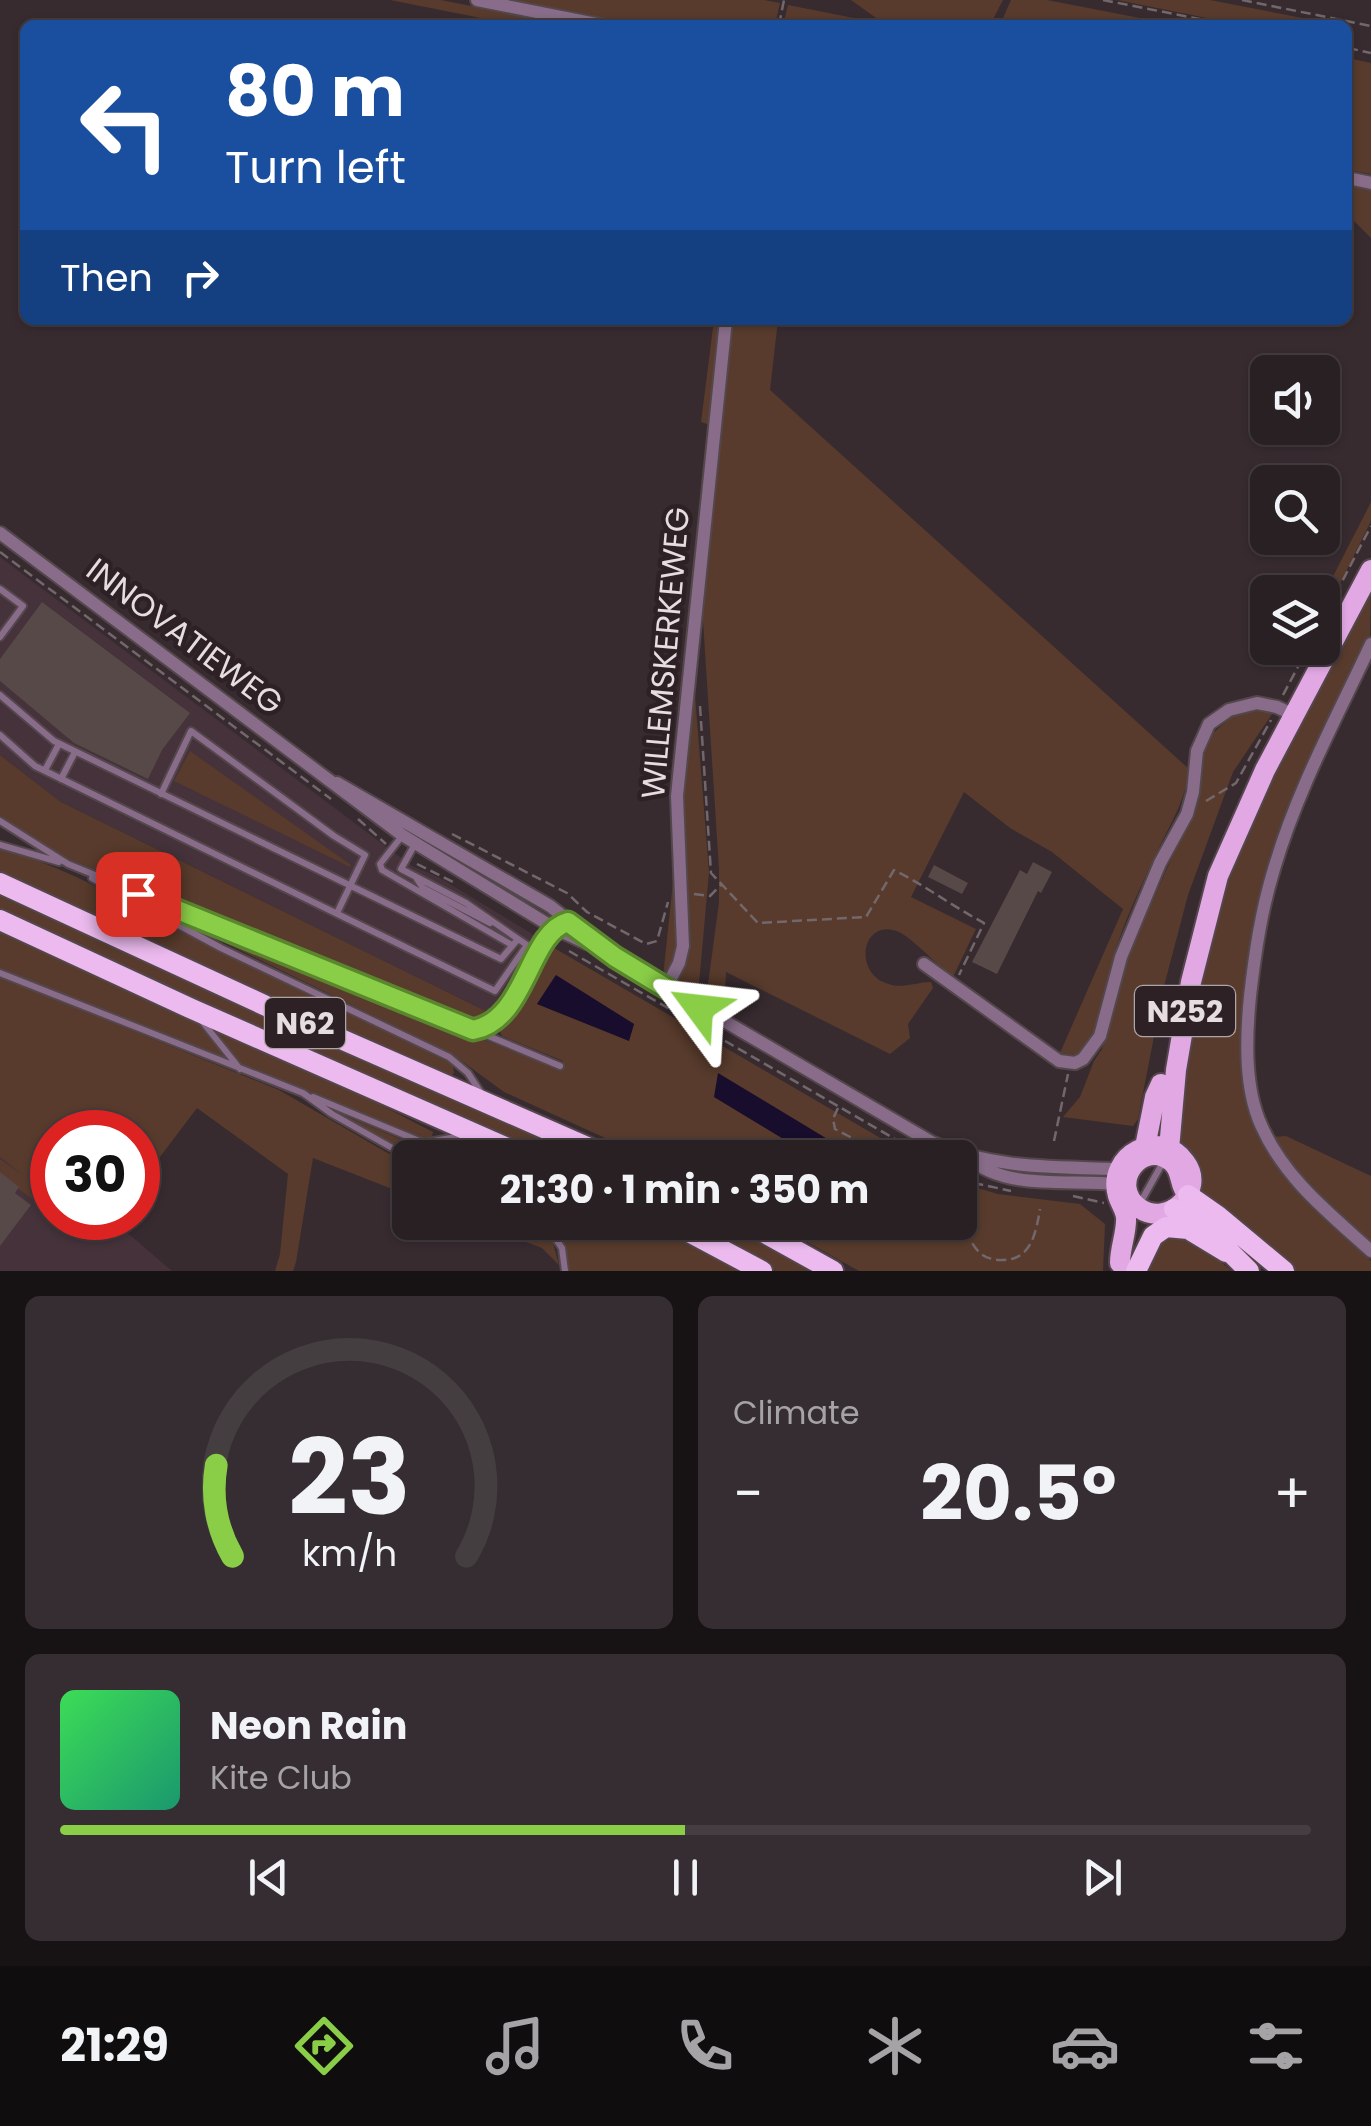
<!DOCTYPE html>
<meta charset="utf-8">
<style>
body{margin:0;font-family:Poppins,sans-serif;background:#352d31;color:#f1f3f6;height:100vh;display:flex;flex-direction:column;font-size:38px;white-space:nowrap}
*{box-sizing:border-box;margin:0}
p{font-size:32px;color:#a5a3a6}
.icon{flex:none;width:55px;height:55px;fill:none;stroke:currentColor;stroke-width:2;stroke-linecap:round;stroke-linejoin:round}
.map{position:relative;height:1271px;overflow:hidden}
.details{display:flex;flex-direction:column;gap:25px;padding:25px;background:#171214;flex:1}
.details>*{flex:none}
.banner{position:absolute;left:20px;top:20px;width:1332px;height:305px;border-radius:15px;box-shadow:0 2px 8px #0004,0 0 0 2px #453e41;background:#1a4fa0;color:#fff;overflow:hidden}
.buttons{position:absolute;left:1250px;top:355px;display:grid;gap:20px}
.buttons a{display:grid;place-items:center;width:90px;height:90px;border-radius:15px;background:#292024;box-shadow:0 2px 8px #0004,0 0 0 2px #453e41;font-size:50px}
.speed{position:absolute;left:30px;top:1110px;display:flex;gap:20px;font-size:50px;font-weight:700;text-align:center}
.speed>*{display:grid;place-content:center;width:130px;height:130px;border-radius:50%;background:#292024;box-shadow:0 2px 8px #0004,0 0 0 2px #453e41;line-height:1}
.speed .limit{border:15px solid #d22;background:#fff;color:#111}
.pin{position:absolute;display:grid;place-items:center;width:85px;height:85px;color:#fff;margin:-42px;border-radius:20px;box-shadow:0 5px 15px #0006}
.me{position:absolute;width:110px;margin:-55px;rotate:300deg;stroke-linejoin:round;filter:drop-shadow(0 0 8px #0008)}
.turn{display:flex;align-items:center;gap:35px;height:210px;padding:0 40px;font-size:45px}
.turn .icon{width:130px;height:130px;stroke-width:2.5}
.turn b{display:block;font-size:70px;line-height:85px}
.then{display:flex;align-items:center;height:95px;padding:0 40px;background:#0003;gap:20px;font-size:38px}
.big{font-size:75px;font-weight:700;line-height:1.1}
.details .tile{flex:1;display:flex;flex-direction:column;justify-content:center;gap:15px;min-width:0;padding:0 35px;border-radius:15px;background:#352d31}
.details .dial{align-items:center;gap:0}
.dial svg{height:260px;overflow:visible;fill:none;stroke:#453e41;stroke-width:7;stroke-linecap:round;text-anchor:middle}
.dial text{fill:#f1f3f6;stroke:none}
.song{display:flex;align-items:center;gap:30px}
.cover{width:120px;height:120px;border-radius:15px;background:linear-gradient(135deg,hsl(130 70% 55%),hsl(160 70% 35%))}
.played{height:10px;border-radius:5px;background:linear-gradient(90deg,#8ace47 50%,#453e41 50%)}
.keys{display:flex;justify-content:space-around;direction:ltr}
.heat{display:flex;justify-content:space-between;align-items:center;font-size:55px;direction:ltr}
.details .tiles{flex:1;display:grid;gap:25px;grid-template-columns:1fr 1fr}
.tile:last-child{grid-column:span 2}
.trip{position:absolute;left:392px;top:1140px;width:585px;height:100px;border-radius:15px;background:#292024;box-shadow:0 2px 8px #0004,0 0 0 2px #453e41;font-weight:700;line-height:100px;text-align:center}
.dock{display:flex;height:160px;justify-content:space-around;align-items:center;background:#100d0e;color:#a5a3a6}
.dock .icon{width:70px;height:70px}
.dock .active{color:#8ace47}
.dock b{font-size:45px;color:#f1f3f6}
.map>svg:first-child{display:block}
.built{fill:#45323a}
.green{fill:#583b2c;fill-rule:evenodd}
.water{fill:#190d2d}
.building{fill:#574948}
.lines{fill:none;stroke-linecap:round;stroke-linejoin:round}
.service-casing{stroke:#53474c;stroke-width:10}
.minor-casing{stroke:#53474c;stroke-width:16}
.primary-casing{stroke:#53474c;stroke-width:24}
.trunk-casing{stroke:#53474c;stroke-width:24}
.path{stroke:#72686c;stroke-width:2.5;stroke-dasharray:10 5;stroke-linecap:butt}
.service{stroke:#886c89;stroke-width:6}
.minor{stroke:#886c89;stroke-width:12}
.primary{stroke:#e2a8e4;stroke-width:20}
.trunk{stroke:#ecbaee;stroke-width:20}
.route-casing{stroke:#5a862e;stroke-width:25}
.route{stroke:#8ace47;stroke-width:18}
.labels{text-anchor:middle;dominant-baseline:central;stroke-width:9;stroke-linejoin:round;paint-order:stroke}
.shield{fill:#2d2126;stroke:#aea5a8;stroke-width:2.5}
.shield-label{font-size:30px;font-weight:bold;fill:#e5dde0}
.street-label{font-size:32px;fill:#e5dde0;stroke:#2d2126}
</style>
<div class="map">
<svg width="1371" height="1271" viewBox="0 0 1371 1271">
<rect width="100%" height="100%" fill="#372b30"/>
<path class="built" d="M0,557l412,309 28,12 102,62 -40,66 -10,8 -431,-212 -61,-47z
M0,1147l52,33v38h58l62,53h-172z"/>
<path class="green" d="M390,0h51l126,25h-51z
M500,0h264l16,3 -5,22h-153z
M851,0h152l-13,25h-104z
M1011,0h36l129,25h-176z
M1117,0h93l128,25h-96z
M788,5l76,15 9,5h-90z
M1348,58l23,5v111l-23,-4z
M1348,184l23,5v49l-23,-23z
M714,320h10l-14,105 -9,-3z
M733,320h45l-8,70 419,379c-3,30 -17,52 -30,79 -17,36 -37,76 -47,115 -9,30 -11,71 -34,92l-18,-2 63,-144 -71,-57 -42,-24 -46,-36 -53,105 65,32 -23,48c-15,-11 -42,-40 -54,-45 -38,-16 -48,45 -7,53 12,3 26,-3 39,-3l2,6 -25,36 2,14 -20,16 -164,-82 -2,41 -61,-36 31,-294 15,189 -10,112 8,8 12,-90v-33l-17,-264z
M1371,502v19l-48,97v-22z
M1371,585l-1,52 -81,167 -29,88 -20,129 3,48 8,39 60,95 16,19 44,39v10h-77l-92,-79 -26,-56 22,-167 41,-126z
M1262,709l10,5 -39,58 -45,123 -25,95 -25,129 -5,7 -70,-9 17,-20 14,-36 8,-12 24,-88 74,-167 3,-37 7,-21 24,-22z
M190,751l161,114 -1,2 -176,-86z
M0,755l61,47 431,212 -26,10 -416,-173 -50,-33z
M0,847c52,17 102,40 149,69l299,146 5,4 1,7 -2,2 -37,-10 -415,-187z
M0,894l369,169 219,94h-41l-547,-245z
M150,906l409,164 4,-9 -61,-25 -4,-8 51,-83 364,212h-56l-138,-83 -4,23 98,60h-166l-143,-65 -52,-38zM555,976l79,48 -5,16 -92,-36z
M0,930l342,155 91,47 -1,4 -7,3 -11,-4 -414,-167z
M0,977l279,113 131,76v30l-97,-38 -17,104 -3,9h-18l5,-17 8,-80 -91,-66 -59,78v-54h-86v62l-9,13 -43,-32v-16l23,16 -23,-18z
M334,1111l85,36 38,-2 35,12h-74z
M1286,1136l85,40v66l-76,-70 -23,-35z
M960,1183l38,11 82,10 25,20 -2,47h-244l-86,-48h158l15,10 -1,-10 15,-1z
M475,1223h56l22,20 6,22 -17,-17z
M551,1223h90l41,15 63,33h-176l-3,-24z
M684,1223h41l89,48h-38z
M1168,1236l24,3 40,32h-89l12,-25z"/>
<path class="water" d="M556,975l78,49 -5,17 -92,-37z
M718,1073l139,84h-44l-99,-60z"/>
<path class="building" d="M42,602l148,111 -28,37 -14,29 -74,-36 -74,-62v-22z
M1033,862l19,10 -11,21 -3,-2 -41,83 -25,-12 48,-92 7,4z
M934,865l34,18 -6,11 -34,-17z
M0,1172l19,15 -4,6 16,12 -31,41z"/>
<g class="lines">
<g class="service-casing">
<path id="service" d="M0,589l23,17 -23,31
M0,695l54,46 447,218 17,-20 9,6 -32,46 -460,-225 -35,-31
M45,770l14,-26
M61,779l14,-27
M161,794l30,-63 143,105 31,19 -28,58
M0,821l68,43 405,165c53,-9 56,-97 95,-107
M402,836l-22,28 2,6 130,75
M415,844l-14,25 65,34 52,36
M0,845l59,17
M92,878l129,70 228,109 19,16 13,20
M417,879l6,9 67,35
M0,973l303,120 29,21 78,44
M201,1020l39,49
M474,1030l86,36
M313,1097l111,46 42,-8
M1139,1205l23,-41
M544,1222l18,26 3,23"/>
</g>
<g class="minor-casing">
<path id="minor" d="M477,0l124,25
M1348,178l23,5
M0,533l402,302 152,93 32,15
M1371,644c-34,73 -74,146 -97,225 -13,42 -19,84 -24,127 -4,41 -6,91 11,129 23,53 68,88 110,126
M337,783l213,123 65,51 316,185c60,27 123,25 188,27
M924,964l135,97 16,2 8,-4 17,-23 21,-79 39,-94 27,-49 6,-22 4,-41 12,-27 20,-14 28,-7 20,4 17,8
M666,988l13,-25 4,-17 -6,-150 49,-476
M969,1158c37,33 101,21 147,26"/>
</g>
<g class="primary-casing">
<path id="primary" d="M1145,1147l10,-50 6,-13
M1169,1149l7,-79 15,-88 27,-106 47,-106 106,-200
M1120,1263c0,-16 7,-31 6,-46 -1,-8 -6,-14 -8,-21 -12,-41 42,-69 67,-34 22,29 -17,66 -46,46 -32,-23 3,-71 33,-46 11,9 6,23 16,33"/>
</g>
<g class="trunk-casing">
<path id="trunk" d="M0,883l277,128 335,147
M0,920l192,89 338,149
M1188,1195l30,21 66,55
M1174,1209l45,32 30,30
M670,1222l92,49
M745,1222l88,49
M1136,1271l17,-35 13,-9 22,2 38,23"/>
</g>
<path class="path" d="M1103,0l127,25
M1242,0l129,26
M779,25l5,-25
M1348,48l23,5
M0,552l331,247
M1322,620l49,-94
M1283,695l25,-47
M700,706l11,167 47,50 108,-6 28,-47c32,16 58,36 90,53l-25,52
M1206,801l30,-18 35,-63
M358,819l28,25
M452,834l115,59 20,19 59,32 11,-3 11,-39
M417,864l38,19
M694,894l16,2 11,-11
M569,951l359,207
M838,1108l-5,11 2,10 55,29
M1054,1141l14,-67
M960,1176l14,7 37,8
M1073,1196l31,7
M960,1216c5,12 10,27 19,36 6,6 14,8 22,8 30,1 35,-27 39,-51"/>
<use href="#service" class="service"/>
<use href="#minor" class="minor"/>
<use href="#primary" class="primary"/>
<use href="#trunk" class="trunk"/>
</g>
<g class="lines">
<g class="route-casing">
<path id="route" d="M138,894l335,136c54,-10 55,-97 95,-108l47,35 84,51"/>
</g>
<use href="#route" class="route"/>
</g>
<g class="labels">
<g class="shield">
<rect x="1135" y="986" width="100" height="50" rx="8"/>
<rect x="265" y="998" width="80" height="50" rx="8"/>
</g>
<g class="shield-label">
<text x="1185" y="1011">N252</text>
<text x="305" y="1023">N62</text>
</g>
<g class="street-label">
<text transform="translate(185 636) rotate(37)">INNOVATIEWEG</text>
<text transform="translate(665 653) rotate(-85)">WILLEMSKERKEWEG</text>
</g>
</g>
</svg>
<div class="buttons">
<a><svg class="icon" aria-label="sound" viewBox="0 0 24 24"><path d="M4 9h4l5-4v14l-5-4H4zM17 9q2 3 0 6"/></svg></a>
<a><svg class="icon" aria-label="search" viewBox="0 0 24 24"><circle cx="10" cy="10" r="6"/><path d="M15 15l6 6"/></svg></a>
<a><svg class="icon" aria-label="layers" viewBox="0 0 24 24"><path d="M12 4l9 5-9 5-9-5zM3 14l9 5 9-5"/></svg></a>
</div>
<div class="speed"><div class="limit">30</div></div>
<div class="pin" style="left:138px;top:894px;background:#d93025"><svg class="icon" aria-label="arrive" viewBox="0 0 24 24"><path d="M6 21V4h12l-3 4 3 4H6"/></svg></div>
<svg class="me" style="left:699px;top:1008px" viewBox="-20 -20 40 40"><path d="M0-17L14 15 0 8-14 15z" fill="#8ace47" stroke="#fff" stroke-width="4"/></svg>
<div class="trip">21:30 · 1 min · 350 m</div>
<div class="banner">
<div class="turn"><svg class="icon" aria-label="left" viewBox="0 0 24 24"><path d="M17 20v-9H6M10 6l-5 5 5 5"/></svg><div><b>80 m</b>Turn left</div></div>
<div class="then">Then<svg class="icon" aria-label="right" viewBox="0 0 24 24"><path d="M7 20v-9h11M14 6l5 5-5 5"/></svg></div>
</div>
</div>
<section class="details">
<div class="tiles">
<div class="tile dial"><svg viewBox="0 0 100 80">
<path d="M14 69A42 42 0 1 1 86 69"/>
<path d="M14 69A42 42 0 0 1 9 41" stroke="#8ace47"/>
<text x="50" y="56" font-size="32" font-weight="700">23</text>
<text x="50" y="72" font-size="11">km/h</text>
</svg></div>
<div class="tile"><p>Climate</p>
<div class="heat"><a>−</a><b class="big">20.5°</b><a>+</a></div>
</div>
<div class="tile">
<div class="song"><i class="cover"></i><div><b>Neon Rain</b><p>Kite Club</p></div></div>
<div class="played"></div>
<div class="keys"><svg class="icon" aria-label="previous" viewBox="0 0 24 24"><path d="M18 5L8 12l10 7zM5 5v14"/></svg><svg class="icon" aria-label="pause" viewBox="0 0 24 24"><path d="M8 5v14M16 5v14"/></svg><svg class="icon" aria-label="next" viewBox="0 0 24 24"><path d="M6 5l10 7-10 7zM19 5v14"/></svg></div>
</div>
</div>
</section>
<nav class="dock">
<b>21:29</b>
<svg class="icon active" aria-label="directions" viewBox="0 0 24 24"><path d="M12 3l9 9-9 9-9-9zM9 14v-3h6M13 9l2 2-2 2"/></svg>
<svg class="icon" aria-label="music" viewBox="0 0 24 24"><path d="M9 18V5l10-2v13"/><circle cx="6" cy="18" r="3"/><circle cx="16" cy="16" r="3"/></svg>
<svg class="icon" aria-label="phone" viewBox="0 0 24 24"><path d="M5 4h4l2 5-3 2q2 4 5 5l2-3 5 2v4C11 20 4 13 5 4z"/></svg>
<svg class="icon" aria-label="climate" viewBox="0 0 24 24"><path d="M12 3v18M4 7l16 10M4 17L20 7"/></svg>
<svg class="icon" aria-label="car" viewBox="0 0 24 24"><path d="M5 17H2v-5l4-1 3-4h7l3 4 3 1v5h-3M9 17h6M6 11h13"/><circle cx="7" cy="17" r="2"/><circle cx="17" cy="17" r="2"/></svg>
<svg class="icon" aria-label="filters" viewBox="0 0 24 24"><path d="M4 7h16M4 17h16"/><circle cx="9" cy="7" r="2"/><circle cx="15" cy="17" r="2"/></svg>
</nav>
